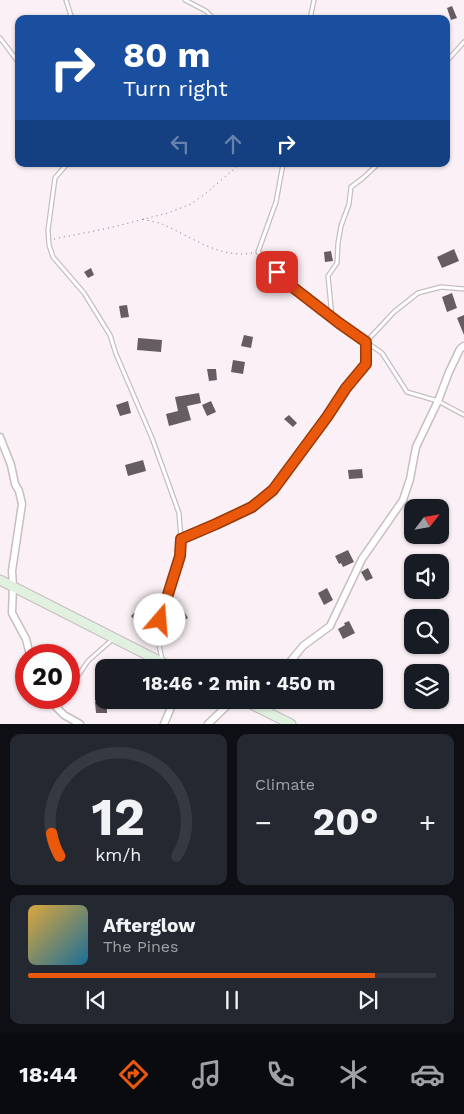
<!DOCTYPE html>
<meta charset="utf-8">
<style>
body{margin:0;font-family:"Work Sans",sans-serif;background:#242831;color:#f1f3f6;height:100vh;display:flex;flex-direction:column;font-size:19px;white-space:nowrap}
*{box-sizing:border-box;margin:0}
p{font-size:16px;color:#9ea1a6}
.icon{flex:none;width:28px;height:28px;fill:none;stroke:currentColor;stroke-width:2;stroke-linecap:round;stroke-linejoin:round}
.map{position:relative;height:724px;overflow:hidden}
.sheet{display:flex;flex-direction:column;gap:10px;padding:10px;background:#0d0f14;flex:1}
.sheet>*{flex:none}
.top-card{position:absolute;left:15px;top:15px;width:435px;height:152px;border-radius:10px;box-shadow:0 1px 4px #0004;background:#1a4fa0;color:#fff;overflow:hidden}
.needle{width:32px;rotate:59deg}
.tools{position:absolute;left:404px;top:499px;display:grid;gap:10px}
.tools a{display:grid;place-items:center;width:45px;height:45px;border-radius:10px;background:#171b24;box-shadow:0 1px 4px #0004;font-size:25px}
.speed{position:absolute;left:15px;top:644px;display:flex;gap:10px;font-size:25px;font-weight:700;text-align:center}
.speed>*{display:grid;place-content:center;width:65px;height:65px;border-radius:50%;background:#171b24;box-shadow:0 1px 4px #0004;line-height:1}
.speed .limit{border:8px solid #d22;background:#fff;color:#111}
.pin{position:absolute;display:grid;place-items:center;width:42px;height:42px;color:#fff;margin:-21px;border-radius:10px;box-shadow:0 2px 8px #0006}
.me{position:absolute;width:55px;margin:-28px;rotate:18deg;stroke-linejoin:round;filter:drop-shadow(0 0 4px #0008)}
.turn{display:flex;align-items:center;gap:18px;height:105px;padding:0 25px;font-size:22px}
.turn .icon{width:65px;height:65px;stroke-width:2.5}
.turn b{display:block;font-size:35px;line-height:42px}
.lanes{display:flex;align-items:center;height:48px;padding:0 25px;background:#0003;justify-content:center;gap:25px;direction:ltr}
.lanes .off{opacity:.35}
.big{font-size:38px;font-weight:700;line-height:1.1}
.sheet .card{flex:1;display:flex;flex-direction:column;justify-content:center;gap:8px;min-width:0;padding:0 18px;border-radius:10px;background:#242831}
.sheet .dial{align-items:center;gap:0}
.dial svg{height:130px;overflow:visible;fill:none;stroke:#363941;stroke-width:7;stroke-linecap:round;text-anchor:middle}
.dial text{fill:#f1f3f6;stroke:none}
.song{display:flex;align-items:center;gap:15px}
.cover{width:60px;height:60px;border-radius:8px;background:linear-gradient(135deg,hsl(40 70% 55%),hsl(200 70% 35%))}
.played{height:5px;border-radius:2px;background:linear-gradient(90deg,#ea580c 85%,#363941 85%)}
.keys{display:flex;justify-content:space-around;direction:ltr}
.heat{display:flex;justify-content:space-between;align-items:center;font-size:28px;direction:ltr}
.sheet .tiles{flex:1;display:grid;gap:10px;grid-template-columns:1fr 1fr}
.card:last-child{grid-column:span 2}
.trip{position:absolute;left:95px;top:659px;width:288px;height:50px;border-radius:10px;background:#171b24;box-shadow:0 1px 4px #0004;font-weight:700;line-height:50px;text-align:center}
.tab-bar{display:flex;height:80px;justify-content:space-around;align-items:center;background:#090b0e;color:#9ea1a6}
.tab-bar .icon{width:35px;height:35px}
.tab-bar .on{color:#ea580c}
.tab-bar b{font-size:22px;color:#f1f3f6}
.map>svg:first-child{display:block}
.building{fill:#665d62}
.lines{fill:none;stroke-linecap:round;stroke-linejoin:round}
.lane-casing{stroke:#c7bdc2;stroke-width:5.5}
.street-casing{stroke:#c7bdc2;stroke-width:9}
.secondary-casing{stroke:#c7bdc2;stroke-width:11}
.path{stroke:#7c7578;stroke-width:1;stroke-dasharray:1 4;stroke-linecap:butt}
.lane{stroke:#fff;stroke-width:3}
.street{stroke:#fff;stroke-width:6}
.secondary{stroke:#e0f2df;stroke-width:9}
.route-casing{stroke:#983908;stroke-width:12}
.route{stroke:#ea580c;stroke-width:9}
</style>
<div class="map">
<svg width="464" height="724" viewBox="0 0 464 724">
<rect width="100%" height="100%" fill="#faf0f5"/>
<path class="building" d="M452,6l5,12 -6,2 -4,-12z
M454,249l5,12 -17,7 -5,-11z
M331,251l2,10 -8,1 -1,-10z
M91,268l3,7 -6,3 -4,-6z
M452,293l5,15 -10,4 -5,-15z
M127,305l2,12 -8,1 -2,-12z
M464,315v20l-7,-17z
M244,335l9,2 -2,11 -10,-2z
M138,338l24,2 -1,12 -24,-2z
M233,360l12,2 -2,12 -12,-2z
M207,369h9l1,11 -8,1z
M199,393l2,10 -14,3 4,14 -22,6 -3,-12 12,-3 -3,-14z
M128,401l3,12 -11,3 -4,-11z
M211,401l5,11 -9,4 -5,-11z
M289,415l8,8 -4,4 -9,-8z
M143,460l3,11 -18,5 -3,-11z
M362,469l1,9 -14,1 -1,-9z
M348,550l6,12 -11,5 -2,-4 -2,1 -4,-8z
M368,568l5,10 -7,3 -5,-9z
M327,588l6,12 -9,5 -6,-12z
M152,595l9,9 -2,4 -18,19 -10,-11z
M179,602l9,16 -12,7 -4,-6 -3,2 -4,-8 1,-4z
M349,621l6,12 -12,6 -5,-10 7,-4 -1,-2z
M107,701v12h-11l-1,-11z"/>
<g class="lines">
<g class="lane-casing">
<path id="lane" d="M66,0l6,19
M185,0l21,11 8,8
M310,19l4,-19
M0,38l19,25
M446,62l18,-20
M67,164l-12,14 -7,52 1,15 4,12 31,36 26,42 6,19 36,84 27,75 2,26 -1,17 -21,64 -1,19 4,21
M283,164l-7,38 -18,50 28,30 53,41 43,30 25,39 31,9 26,14
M332,317l-4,-41 9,-13 1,-20 3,-17 8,-22 2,-17 12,-9 15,-14
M181,539l35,-15 36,-17 21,-17 54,-73 19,-29 20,-24v-22l28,-30 24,-19 23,-6 23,2
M69,689l19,-28 26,-23
M58,708l6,-10"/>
</g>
<g class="street-casing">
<path id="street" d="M0,437l11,28 4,19 4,7 3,13 -10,67 1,15 -1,27 14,26 4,16
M285,668l18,-22 27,-20 32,-67 41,-59 7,-21 6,-32 22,-46 11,-29 11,-23 4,-3
M47,698l17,17 16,9
M164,724l6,-14v-10
M208,724l25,-24"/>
</g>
<g class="secondary-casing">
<path id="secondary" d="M0,580l173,88
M243,700l48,24"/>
</g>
<path class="path" d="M143,219c6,2 13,3 19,5 28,12 58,35 90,29
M54,239l55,-11 59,-15 23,-9 14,-10 35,-30"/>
<use href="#lane" class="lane"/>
<use href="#street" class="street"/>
<use href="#secondary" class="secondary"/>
</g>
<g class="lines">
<g class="route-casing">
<path id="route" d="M160,620l20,-64 1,-17 35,-15 36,-17 21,-17 54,-73 19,-29 20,-24v-22l-27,-19 -53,-41 -9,-10"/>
</g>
<use href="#route" class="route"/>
</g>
</svg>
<div class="tools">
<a><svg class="needle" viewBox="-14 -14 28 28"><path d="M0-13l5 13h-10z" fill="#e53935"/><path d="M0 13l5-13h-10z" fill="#9ea1a6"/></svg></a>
<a><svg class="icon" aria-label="sound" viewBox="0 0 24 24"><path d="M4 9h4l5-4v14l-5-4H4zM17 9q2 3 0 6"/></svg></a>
<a><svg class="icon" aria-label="search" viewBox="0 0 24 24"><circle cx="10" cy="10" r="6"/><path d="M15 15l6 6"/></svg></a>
<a><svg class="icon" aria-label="layers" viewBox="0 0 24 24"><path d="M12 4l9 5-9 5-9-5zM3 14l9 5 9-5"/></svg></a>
</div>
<div class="speed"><div class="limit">20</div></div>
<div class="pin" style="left:277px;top:272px;background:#d93025"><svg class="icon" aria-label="arrive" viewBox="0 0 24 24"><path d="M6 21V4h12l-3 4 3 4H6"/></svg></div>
<svg class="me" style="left:160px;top:620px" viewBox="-20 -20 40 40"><circle r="19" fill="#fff"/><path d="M0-13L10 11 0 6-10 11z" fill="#ea580c"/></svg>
<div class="trip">18:46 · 2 min · 450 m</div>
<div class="top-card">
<div class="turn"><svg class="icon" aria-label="right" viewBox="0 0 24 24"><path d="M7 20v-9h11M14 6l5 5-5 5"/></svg><div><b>80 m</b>Turn right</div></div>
<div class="lanes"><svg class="icon off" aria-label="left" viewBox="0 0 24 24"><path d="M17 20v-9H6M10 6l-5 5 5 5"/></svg><svg class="icon off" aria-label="ahead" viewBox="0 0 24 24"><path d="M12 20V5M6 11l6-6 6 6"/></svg><svg class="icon" aria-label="right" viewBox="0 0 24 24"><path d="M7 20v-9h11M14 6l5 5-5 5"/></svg></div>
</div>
</div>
<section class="sheet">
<div class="tiles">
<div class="card dial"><svg viewBox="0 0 100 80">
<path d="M14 69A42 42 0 1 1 86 69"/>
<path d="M14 69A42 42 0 0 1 9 55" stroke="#ea580c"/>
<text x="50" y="56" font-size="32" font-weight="700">12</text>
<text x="50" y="72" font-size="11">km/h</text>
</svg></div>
<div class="card"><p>Climate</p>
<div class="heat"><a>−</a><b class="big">20°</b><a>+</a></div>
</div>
<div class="card">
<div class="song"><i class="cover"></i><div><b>Afterglow</b><p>The Pines</p></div></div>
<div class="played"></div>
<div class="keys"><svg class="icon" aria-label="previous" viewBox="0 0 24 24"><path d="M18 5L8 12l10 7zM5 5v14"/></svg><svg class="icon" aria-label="pause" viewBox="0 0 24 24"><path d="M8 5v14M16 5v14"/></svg><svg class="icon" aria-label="next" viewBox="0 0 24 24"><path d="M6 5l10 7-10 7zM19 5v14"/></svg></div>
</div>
</div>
</section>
<nav class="tab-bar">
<b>18:44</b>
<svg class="icon on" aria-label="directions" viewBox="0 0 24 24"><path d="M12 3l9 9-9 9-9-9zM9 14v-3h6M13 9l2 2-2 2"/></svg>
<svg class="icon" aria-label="music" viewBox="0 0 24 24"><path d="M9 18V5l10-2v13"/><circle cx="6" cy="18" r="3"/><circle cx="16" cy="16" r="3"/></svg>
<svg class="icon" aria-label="phone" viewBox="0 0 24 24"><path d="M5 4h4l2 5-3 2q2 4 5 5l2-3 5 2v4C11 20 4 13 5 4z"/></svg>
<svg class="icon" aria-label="climate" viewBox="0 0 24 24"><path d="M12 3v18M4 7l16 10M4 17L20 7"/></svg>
<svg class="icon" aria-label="car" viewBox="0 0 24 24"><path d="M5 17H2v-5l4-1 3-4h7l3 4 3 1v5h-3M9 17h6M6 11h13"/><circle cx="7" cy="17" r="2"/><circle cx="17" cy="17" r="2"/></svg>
</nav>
